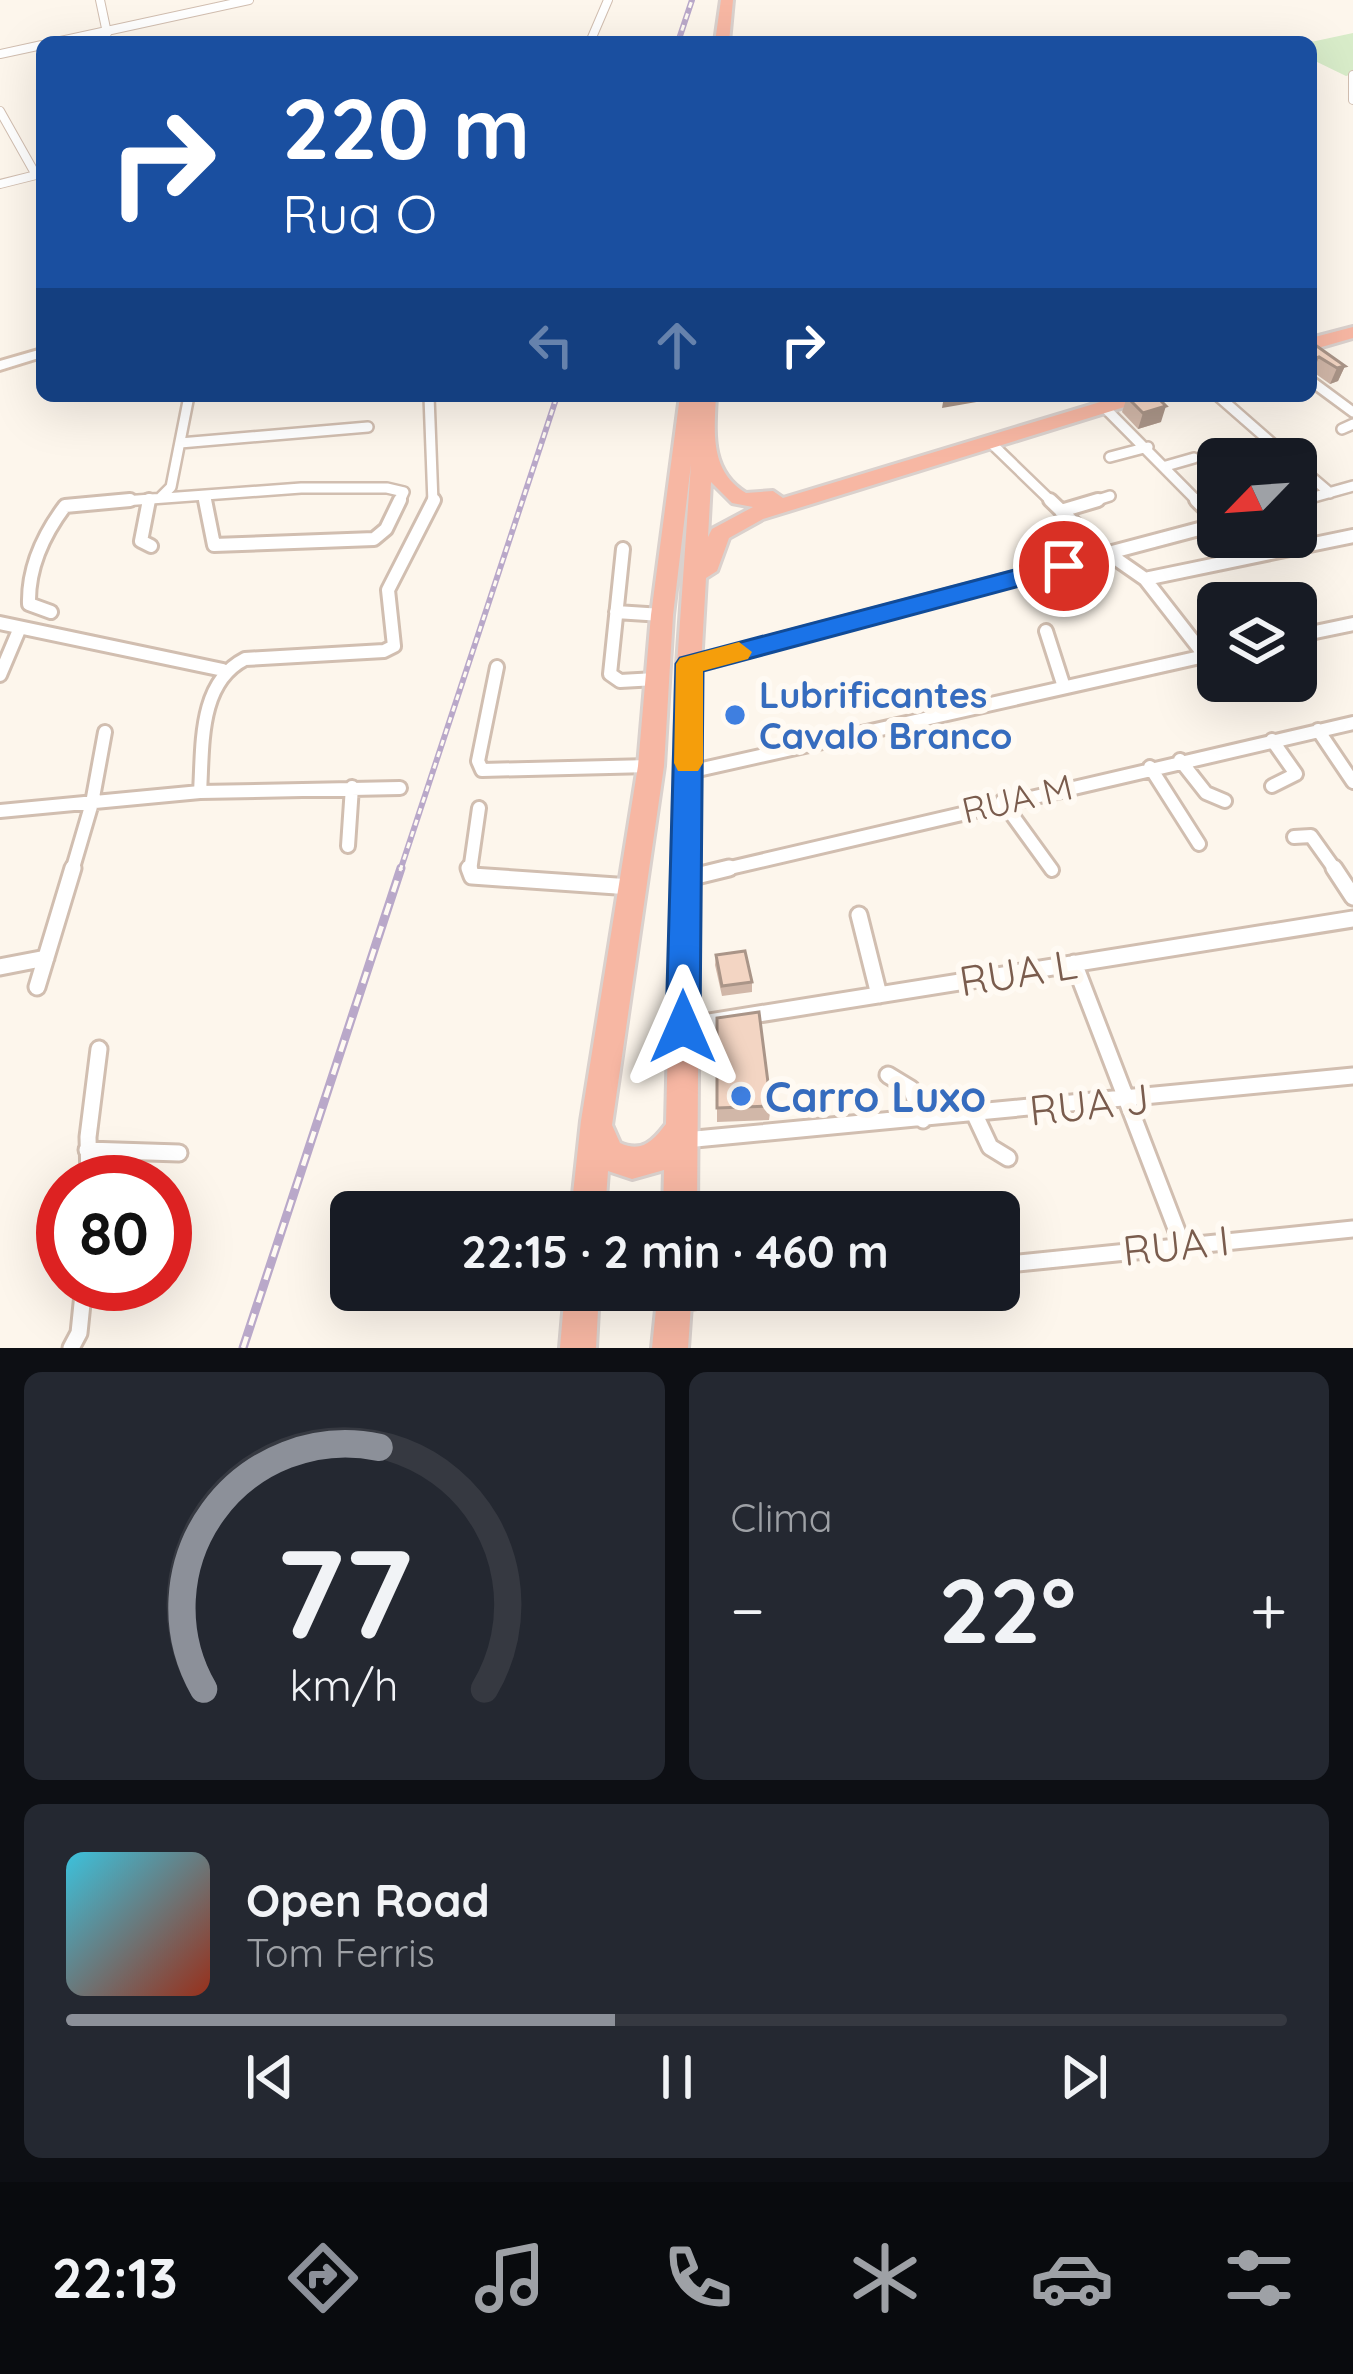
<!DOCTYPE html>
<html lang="pt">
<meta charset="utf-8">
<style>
body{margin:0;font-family:Quicksand,sans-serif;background:#242831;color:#f1f3f6;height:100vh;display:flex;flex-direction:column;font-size:45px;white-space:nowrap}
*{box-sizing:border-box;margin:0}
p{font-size:39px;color:#9ea1a6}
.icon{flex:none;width:66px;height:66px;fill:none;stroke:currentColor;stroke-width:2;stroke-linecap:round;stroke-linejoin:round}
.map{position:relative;height:1348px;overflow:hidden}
.sheet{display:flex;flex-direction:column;gap:24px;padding:24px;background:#0d0f14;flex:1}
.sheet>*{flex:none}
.hud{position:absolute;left:36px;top:36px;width:1281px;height:366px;border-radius:18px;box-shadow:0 12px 48px #0002;background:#1a4fa0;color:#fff;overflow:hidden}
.needle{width:78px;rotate:245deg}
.tools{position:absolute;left:1197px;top:438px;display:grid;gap:24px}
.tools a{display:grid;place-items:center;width:120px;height:120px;border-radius:18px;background:#171b24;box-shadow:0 12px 48px #0002;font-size:60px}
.speed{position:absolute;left:36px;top:1155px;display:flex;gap:24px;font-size:60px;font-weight:700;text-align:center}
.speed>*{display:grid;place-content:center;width:156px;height:156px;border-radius:50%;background:#171b24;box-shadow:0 12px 48px #0002;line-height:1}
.speed .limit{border:18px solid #d22;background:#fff;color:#111}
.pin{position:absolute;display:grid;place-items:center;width:102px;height:102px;color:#fff;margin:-51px;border:6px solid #fff;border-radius:50%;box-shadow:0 3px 12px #0007}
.me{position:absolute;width:132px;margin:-66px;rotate:0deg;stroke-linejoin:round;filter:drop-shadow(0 0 9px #0008)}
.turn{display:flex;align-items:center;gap:42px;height:252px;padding:0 48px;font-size:54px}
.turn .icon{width:156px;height:156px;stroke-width:2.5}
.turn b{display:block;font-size:84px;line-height:102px}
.lanes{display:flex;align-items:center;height:114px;padding:0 48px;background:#0003;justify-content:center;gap:60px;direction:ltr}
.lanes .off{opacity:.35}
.big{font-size:90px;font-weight:700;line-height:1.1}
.sheet .widget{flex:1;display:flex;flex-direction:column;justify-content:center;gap:18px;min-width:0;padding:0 42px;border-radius:18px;background:#242831}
.sheet .dial{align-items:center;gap:0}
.dial svg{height:312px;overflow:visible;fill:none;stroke:#363941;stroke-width:7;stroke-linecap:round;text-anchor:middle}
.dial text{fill:#f1f3f6;stroke:none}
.song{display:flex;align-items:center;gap:36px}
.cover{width:144px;height:144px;border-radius:18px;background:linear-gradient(135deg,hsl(190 70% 55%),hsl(10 70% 35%))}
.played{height:12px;border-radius:6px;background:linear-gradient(90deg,#8c9099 45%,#363941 45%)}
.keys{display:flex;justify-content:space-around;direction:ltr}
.heat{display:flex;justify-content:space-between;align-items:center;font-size:66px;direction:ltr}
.sheet .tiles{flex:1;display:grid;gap:24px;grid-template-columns:1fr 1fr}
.widget:last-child{grid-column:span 2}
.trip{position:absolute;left:330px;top:1191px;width:690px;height:120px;border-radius:18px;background:#171b24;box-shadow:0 12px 48px #0002;font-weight:700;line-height:120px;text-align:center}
.menu{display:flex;height:192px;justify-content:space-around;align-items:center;background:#090b0e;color:#9ea1a6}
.menu .icon{width:84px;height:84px}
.menu .selected{color:#8c9099}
.menu b{font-size:54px;color:#f1f3f6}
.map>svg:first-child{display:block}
.green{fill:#d8ecc9}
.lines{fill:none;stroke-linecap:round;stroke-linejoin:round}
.street-far3-casing{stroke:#d1beb0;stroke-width:10}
.street-far2-casing{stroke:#d1beb0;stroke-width:14}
.street-far1-casing{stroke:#d1beb0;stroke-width:18}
.street-casing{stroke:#d1beb0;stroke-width:21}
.secondary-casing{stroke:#d6c0b0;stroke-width:6}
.highway-casing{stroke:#dad1cd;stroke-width:6}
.street-far3{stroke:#fff;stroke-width:8}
.street-far2{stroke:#fff;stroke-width:9}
.street-far1{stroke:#fff;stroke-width:12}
.street{stroke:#fff;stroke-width:15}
.secondary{fill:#fff;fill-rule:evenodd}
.highway{fill:#f7b7a3;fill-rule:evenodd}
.rail-far1-casing{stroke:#b9a8c9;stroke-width:6}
.rail-casing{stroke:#b9a8c9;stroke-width:9}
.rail-far1{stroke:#fffaf3;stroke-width:3;stroke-dasharray:6;stroke-linecap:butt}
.rail{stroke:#fffaf3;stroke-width:4.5;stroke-dasharray:12;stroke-linecap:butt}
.wall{fill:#d1b7a8}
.shaded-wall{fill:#aa9588}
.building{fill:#f3d5c3;stroke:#aa9588;stroke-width:3}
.route{fill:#1a73e8;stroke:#114b97;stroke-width:3}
.slow{fill:#f59e0b}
.shop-dot{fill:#3f7fe0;stroke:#fffaf3;stroke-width:4.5}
.labels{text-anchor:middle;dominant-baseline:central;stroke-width:12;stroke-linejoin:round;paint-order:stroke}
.shop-label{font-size:36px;font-weight:bold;fill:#366cbe;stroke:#fffaf3;text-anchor:start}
.street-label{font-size:36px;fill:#7a5c4d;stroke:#fffaf3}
.near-street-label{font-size:42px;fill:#7a5c4d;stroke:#fffaf3}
.near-shop-label{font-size:42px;font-weight:bold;fill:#366cbe;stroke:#fffaf3;text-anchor:start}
</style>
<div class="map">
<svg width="1353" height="1348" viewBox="0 0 1353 1348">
<rect width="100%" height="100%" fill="#fdf6ec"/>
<path class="green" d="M1353,33v41l-7,2 -35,-17v-17z"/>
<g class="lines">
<g class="street-far3-casing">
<path id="street-far3" d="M100,0l7,33
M56,42l193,-42
M590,42l18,-42
M0,54l42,-9
M1353,75v25
M0,111l36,64 -36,9"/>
</g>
<g class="street-far2-casing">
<path id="street-far2" d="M1311,381l42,31
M429,396l4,107
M1218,396l72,63
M1104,407l95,96
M1342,429l11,-5
M989,441l64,62
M180,443l188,-16
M1110,457l38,-10
M1296,464l34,29
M1166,466l28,-8
M204,496l1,7
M160,498l11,-11 18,-91
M1296,502l57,-16
M97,503l204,-15h86l17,4 -5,11
M1088,503l22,-7"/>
</g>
<g class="street-far1-casing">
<path id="street-far1" d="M149,500l-8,41 10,5
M205,500l9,45 160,-6 12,-10 14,-29
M1050,500l49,47 46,32 60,77
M1196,500l22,22
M1296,502l8,-2
M1061,511l37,-11
M623,549l-13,125 10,7 36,-2
M1145,579l208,-43
M51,612l-22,-8c-1,-36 15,-70 36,-98l65,-6
M616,612l46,3
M0,623l223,47
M1046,631l18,56
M1296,636l57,-12
M690,664l528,-140
M497,667l-19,94 4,9 168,-4
M0,675l19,-45
M1318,730l35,52
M1272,740l24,34 -24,12
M1180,760l26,33 19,8
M1150,767l49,77
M689,772l529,-119
M200,792c3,-46 -2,-109 45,-133l139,-8 10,-5 -6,-56 46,-90
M1002,801l50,69
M0,811l200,-19 200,-4
M1294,837l17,-1 25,35
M348,846l4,-59
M72,871l20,-68 13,-71
M470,871l9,-63
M717,871l636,-148"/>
</g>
<g class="street-casing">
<path id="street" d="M469,868l3,8 159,11
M1334,868l19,29
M684,879l45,-11
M859,915l20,80
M1074,963l108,281
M0,967l46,-9
M37,987l36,-119
M684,1026l669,-107
M888,1075l23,14 12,31
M975,1115l15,32 18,11
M685,1140l668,-64
M87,1150l92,3
M89,1182l-1,-45 11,-88
M999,1265l354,-36
M675,1303l111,-13
M71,1348l8,-15 5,-49"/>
</g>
<g class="secondary-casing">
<path id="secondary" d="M42,349v8l-42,13v-9z"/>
</g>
<g class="highway-casing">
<path id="highway" d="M721,0h12l-4,42h-14z
M1353,327v11l-42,12v-12z
M680,396h36c-2,38 -6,75 30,97l27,-2 10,7 337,-102h30l-3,4 -384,119 -34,19 -12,33 -11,7 -5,87 -4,547h-34l1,-42 -32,9 -24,-8 -3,41h-34l10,-91 57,-355 13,-151zM691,464l-14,201 -11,459c-13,17 -24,29 -46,19l-8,-18 52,-359 9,-151zM711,482l21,21 21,4 -41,22 -4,8z
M565,1290h34l-3,58h-36z
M658,1290h34l-4,58h-36z"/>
</g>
<use href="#street-far3" class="street-far3"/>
<use href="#street-far2" class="street-far2"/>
<use href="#street-far1" class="street-far1"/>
<use href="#street" class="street"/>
<use href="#secondary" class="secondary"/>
<use href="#highway" class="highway"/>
<g class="rail-far1-casing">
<path id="rail-far1" d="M678,42l14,-42
M400,871l157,-475"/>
</g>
<g class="rail-casing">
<path id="rail" d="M243,1348l158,-480"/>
</g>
<use href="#rail-far1" class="rail-far1"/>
<use href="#rail" class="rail"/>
</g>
<path class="wall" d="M1311,342l34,24 -7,15 -8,3 -17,-12z
M1127,397l34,25 -23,7 -16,-17z
M716,955l36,27v10l-30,4 -7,-31z
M717,1018l54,88 -2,14 -52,2z"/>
<path class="shaded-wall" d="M1319,357l-6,15 -2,1v-13z
M1345,366l-7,15 -8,3 7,-16z
M944,396h44v4l-46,8z
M1166,406l-5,16 -23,7 5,-16z"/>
<path class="building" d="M1311,342l34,24 -8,2 -18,-11 -8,3z
M1156,396l10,10 -23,7 -16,-16z
M745,951l7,31 -30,4 -6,-31z
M759,1012l12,94 -54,2v-90z"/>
<path class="route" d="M1064,557l12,9 -4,6 -369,99 -3,356 -5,10 -12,5 -12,-5 -5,-10 10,-363 4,-6z"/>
<path class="slow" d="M739,642l13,10 -4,7 -45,12v92l-5,8h-20l-4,-8 2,-99 4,-6z"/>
<g class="shop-dot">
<circle cx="735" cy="715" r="12"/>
<circle cx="741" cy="1096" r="12"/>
</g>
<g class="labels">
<g class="shop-label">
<text x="759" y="694">Lubrificantes<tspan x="759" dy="41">Cavalo Branco</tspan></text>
</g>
<g class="street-label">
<text transform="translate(1017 798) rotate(-13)">RUA M</text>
</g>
<g class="near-street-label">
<text transform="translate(1018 972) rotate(-9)">RUA L</text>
<text transform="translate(1089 1104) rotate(-6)">RUA J</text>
<text transform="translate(1176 1245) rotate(-6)">RUA I</text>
</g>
<g class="near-shop-label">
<text x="765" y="1096">Carro Luxo</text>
</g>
</g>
</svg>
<div class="tools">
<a><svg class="needle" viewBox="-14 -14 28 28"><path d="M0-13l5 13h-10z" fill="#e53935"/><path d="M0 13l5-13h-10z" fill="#9ea1a6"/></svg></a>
<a><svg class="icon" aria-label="layers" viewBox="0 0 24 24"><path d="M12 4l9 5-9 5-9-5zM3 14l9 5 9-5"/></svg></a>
</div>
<div class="speed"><div class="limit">80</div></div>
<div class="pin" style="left:1064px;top:566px;background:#d93025"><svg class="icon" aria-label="arrive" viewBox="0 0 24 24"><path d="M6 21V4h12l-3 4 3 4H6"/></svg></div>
<svg class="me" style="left:683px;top:1027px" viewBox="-20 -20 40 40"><path d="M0-17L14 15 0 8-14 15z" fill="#1a73e8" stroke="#fff" stroke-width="4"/></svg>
<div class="trip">22:15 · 2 min · 460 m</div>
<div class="hud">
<div class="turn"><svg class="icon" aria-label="right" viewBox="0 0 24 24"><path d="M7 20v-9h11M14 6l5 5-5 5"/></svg><div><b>220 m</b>Rua O</div></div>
<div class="lanes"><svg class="icon off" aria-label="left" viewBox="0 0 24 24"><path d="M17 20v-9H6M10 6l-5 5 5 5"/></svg><svg class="icon off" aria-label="ahead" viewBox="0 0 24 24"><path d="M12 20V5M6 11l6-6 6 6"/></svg><svg class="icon" aria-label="right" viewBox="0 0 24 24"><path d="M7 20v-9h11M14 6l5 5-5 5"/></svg></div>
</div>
</div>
<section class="sheet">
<div class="tiles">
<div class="widget dial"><svg viewBox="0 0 100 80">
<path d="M14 69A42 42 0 1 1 86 69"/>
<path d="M14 69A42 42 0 0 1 59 7" stroke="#8c9099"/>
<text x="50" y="56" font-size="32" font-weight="700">77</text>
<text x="50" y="72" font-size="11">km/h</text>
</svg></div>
<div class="widget"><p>Clima</p>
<div class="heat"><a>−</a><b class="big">22°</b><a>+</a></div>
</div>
<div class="widget">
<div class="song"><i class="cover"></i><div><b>Open Road</b><p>Tom Ferris</p></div></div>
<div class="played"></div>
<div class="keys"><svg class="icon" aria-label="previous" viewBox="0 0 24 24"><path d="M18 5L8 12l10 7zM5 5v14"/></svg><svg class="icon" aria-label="pause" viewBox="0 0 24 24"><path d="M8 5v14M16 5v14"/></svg><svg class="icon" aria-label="next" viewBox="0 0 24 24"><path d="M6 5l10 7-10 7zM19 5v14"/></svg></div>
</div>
</div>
</section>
<nav class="menu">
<b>22:13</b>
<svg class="icon selected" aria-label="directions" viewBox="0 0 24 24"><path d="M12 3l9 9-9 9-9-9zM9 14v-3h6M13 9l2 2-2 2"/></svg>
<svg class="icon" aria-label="music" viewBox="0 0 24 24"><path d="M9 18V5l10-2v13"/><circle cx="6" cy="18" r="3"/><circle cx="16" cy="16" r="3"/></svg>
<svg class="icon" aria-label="phone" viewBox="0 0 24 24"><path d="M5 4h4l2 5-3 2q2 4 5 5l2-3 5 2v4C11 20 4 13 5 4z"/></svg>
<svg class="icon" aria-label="climate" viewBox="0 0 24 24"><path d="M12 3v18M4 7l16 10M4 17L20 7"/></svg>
<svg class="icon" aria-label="car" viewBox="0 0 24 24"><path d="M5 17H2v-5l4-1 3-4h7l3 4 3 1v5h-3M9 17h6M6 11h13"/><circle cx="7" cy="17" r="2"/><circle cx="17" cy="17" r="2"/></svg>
<svg class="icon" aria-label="filters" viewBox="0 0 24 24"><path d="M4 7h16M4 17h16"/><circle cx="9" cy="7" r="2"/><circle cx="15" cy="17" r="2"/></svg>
</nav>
